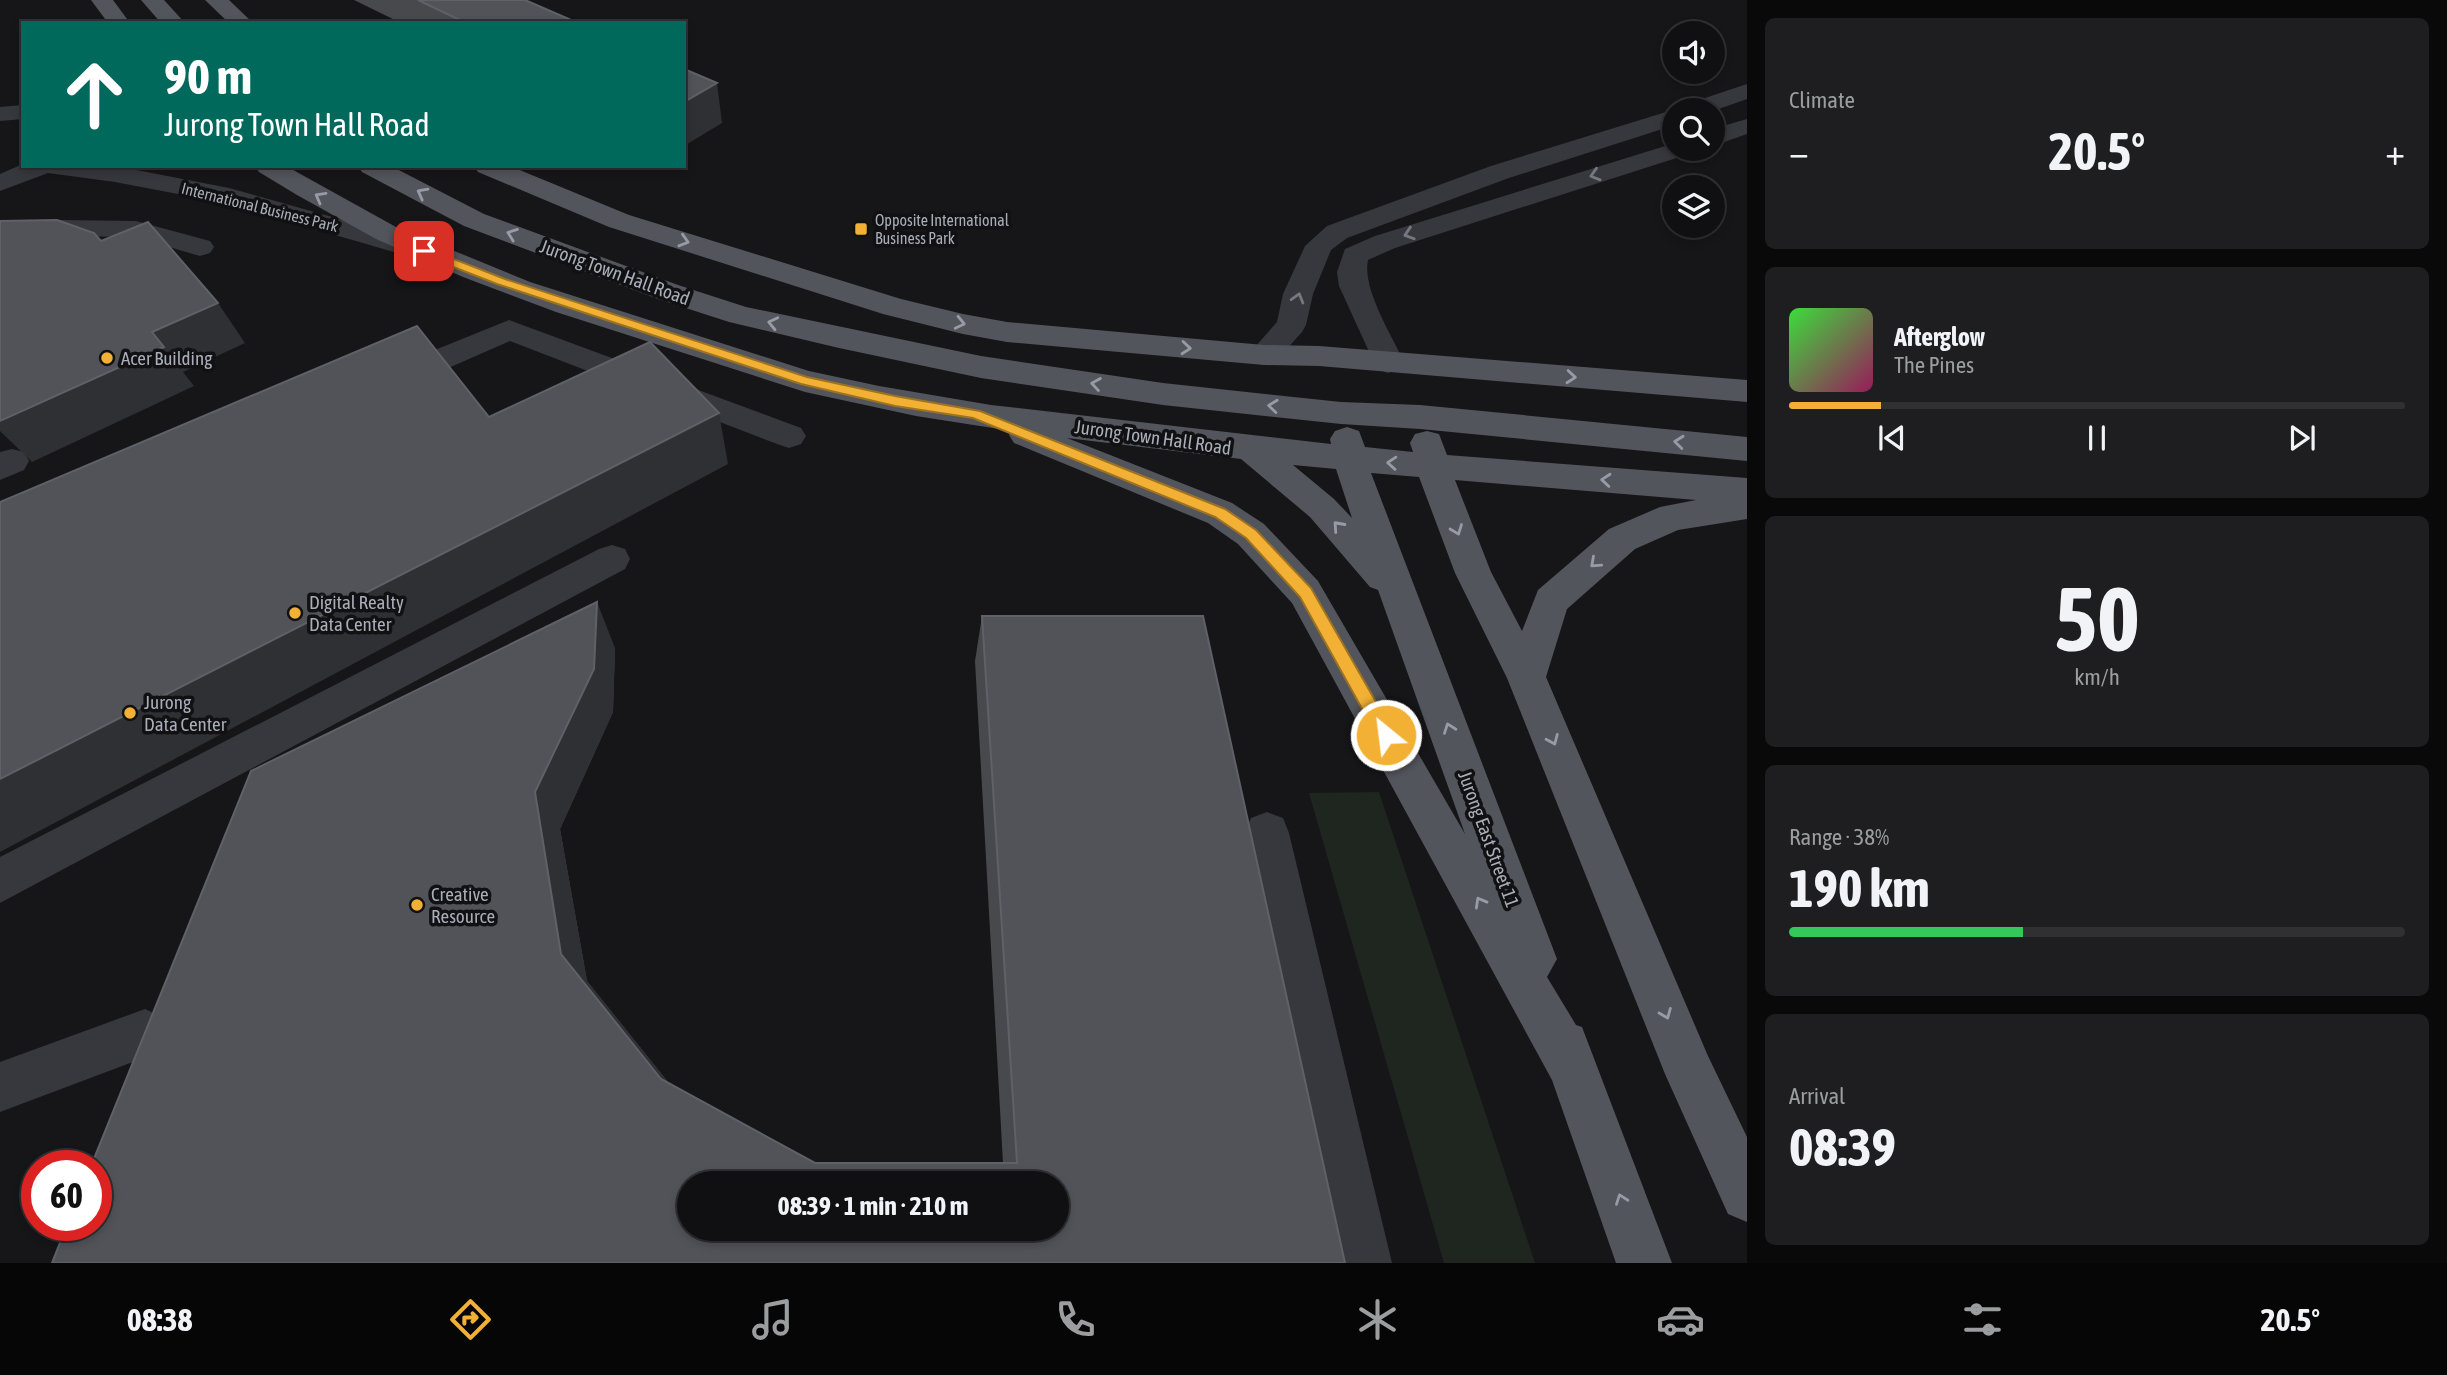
<!DOCTYPE html>
<meta charset="utf-8">
<style>
body{margin:0;font-family:"Asap Condensed",sans-serif;background:#1e1e20;color:#f1f3f6;height:100vh;display:flex;flex-direction:column;font-size:26px;white-space:nowrap}
*{box-sizing:border-box;margin:0}
p{font-size:23px;color:#9c9d9f}
.icon{flex:none;width:38px;height:38px;fill:none;stroke:currentColor;stroke-width:2;stroke-linecap:round;stroke-linejoin:round}
.map{position:relative;flex:1;overflow:hidden}
.side{display:flex;flex-direction:column;gap:18px;padding:18px;background:#09090a;width:700px}
.side>*{flex:none}
.guide{position:absolute;left:21px;top:21px;width:665px;height:147px;border-radius:0px;box-shadow:0 4px 10px #0003,0 0 0 2px #303032;background:#00695c;color:#fff;overflow:hidden}
.fabs{position:absolute;left:1662px;top:21px;display:grid;gap:14px}
.fabs a{display:grid;place-items:center;width:63px;height:63px;border-radius:50%;background:#101012;box-shadow:0 4px 10px #0003,0 0 0 2px #303032;font-size:35px}
.speed{position:absolute;left:21px;top:1150px;display:flex;gap:14px;font-size:35px;font-weight:700;text-align:center}
.speed>*{display:grid;place-content:center;width:91px;height:91px;border-radius:50%;background:#101012;box-shadow:0 4px 10px #0003,0 0 0 2px #303032;line-height:1}
.speed .limit{border:10px solid #d22;background:#fff;color:#111}
.pin{position:absolute;display:grid;place-items:center;width:60px;height:60px;color:#fff;margin:-30px;border-radius:14px;box-shadow:0 4px 10px #0006}
.me{position:absolute;width:77px;margin:-38px;rotate:331deg;stroke-linejoin:round;filter:drop-shadow(0 0 5px #0008)}
.turn{display:flex;align-items:center;gap:24px;height:147px;padding:0 28px;font-size:32px}
.turn .icon{width:91px;height:91px;stroke-width:2.5}
.turn b{display:block;font-size:49px;line-height:60px}
.big{font-size:52px;font-weight:700;line-height:1.1}
.side .widget{flex:1;display:flex;flex-direction:column;justify-content:center;gap:10px;min-width:0;padding:0 24px;border-radius:10px;background:#1e1e20}
.side .dial{align-items:center;gap:0}
.dial b{font-size:91px;line-height:1}
.song{display:flex;align-items:center;gap:21px}
.cover{width:84px;height:84px;border-radius:10px;background:linear-gradient(135deg,hsl(120 70% 55%),hsl(330 70% 35%))}
.played{height:7px;border-radius:4px;background:linear-gradient(90deg,#f2b134 15%,#303032 15%)}
.keys{display:flex;justify-content:space-around;direction:ltr}
.heat{display:flex;justify-content:space-between;align-items:center;font-size:38px;direction:ltr}
.charge{height:10px;border-radius:5px;background:linear-gradient(90deg,#34c759 38%,#303032 0)}
.trip{position:absolute;left:677px;top:1171px;width:392px;height:70px;border-radius:35px;background:#101012;box-shadow:0 4px 10px #0003,0 0 0 2px #303032;font-weight:700;line-height:70px;text-align:center}
.dock{display:flex;height:112px;justify-content:space-around;align-items:center;background:#060607;color:#9c9d9f}
.dock .icon{width:49px;height:49px}
.dock .current{color:#f2b134}
.dock b{font-size:32px;color:#f1f3f6}
main{display:flex;flex:1;min-height:0}
.map>svg:first-child{display:block}
.green{fill:#1e261f}
.lines{fill:none;stroke-linecap:round;stroke-linejoin:round}
.minor{fill:#37383d;fill-rule:evenodd}
.major{fill:#53555c;fill-rule:evenodd}
.wall{fill:#47494d}
.shaded-wall{fill:#2f3033}
.building{fill:#525359;stroke:#5f6168;stroke-width:2;fill-rule:evenodd}
.oneway{stroke:#757881}
.oneway2{stroke:#979ba6}
.route{fill:#f2b134;stroke:#9d7322;stroke-width:2}
.poi-dot{fill:#f2b134;stroke:#111113;stroke-width:2.5}
.labels{text-anchor:middle;dominant-baseline:central;stroke-width:7;stroke-linejoin:round;paint-order:stroke}
.far-street-label{font-size:16px;fill:#a8adb8;stroke:#111113}
.far-poi-label{font-size:16px;fill:#a8adb8;stroke:#111113;text-anchor:start}
.street-label{font-size:19px;fill:#a8adb8;stroke:#111113}
.poi-label{font-size:19px;fill:#a8adb8;stroke:#111113;text-anchor:start}
</style>
<main>
<div class="map">
<svg width="1747" height="1263" viewBox="0 0 1747 1263">
<rect width="100%" height="100%" fill="#161618"/>
<path class="green" d="M1379,792l156,471h-91l-135,-470z"/>
<g class="lines">
<path class="minor" d="M1747,84v15l-34,12 -32,-1 3,-5z
M23,105v14l-23,2v-14z
M1675,110v15l-166,53 -162,60 -16,12 -18,44 -7,31 -4,7 -27,30 -11,3 -11,-3 -5,-7 29,-33 6,-28 22,-48 22,-20 164,-60 175,-54 12,-2z
M1747,119v15l-34,12v-17z
M1675,143v6h18l-4,5 -294,94 -27,12c-6,29 23,74 36,102l-5,7 -11,4 -11,-4 -38,-83 -2,-14 8,-23 30,-13z
M23,164l93,2 113,22 199,56 4,6 -4,6 -10,3 -193,-56 -110,-21 -67,-9 -48,18v-17z
M61,220l75,1 74,20 4,6 -4,6 -10,3 -65,-19 -74,-1 -61,11v-16z
M509,320l292,108 5,8 -5,8 -12,4 -12,-4 -267,-103 -105,46 -11,3 -11,-3 -5,-8 5,-8z
M12,449l12,3 5,9 -5,9 -24,10v-28z
M612,545l13,4 5,10 -5,10 -625,334v-46l599,-308z
M1267,812l16,6 6,15 103,430h-56l-91,-430 6,-15z
M145,1009l17,8 8,17 -8,17 -162,61v-50z"/>
<path class="major" d="M91,0h22l17,23h-22z
M141,0h23l21,23h-24z
M205,0h24l24,23h-24z
M255,166h31l110,61 134,55 279,89 70,15 112,19 340,39 -1,-5 5,-8 12,-4 12,4 6,16 48,5 -3,-9 5,-9 12,-3 12,3 8,21 300,23v41l-69,11 -43,19 -68,60 -21,68 162,379 39,81v85l-19,-8 -63,-140 -158,-396 -52,-105 -36,-96 -48,-4 186,486 -10,18 29,48 6,2 90,236h-56l-64,-183 -260,-477 -54,-59 -30,-21 -194,-80 -5,-8 3,-4 -96,-15 -111,-24 -249,-80 -93,-35 -87,-38 -79,-44 -38,-23zM1067,438l174,21 69,58 60,70 8,3 87,244 -147,-253 -54,-57 -32,-21zM1293,465l43,4 16,49 -18,-19zM1455,480l241,20 -36,7 -51,22 -71,61 -16,41 -31,-59z
M358,166h33l93,48 194,71 68,22 235,49 182,27 178,19 79,3 327,32v24l-327,-32 -79,-5 -178,-19 -182,-27 -142,-30 -110,-26 -71,-23 -194,-73 -102,-54z
M474,166h36l119,49 272,84 62,15 44,8 257,23 55,1 428,34v22l-428,-36 -55,-1 -257,-23 -44,-8 -80,-20 -274,-87 -131,-55z"/>
</g>
<path class="wall" d="M354,0h171l53,23h-177z
M982,616l363,647h-1293l563,-615 -2,64 -53,117 27,152 81,101 147,81h188l-28,-502z"/>
<path class="shaded-wall" d="M717,83l5,40 -38,23v-44z
M218,303l27,40 -62,29 11,14 -162,76 -32,-31v-10l152,-89z
M719,413l9,51 -728,388v-73z
M597,602l18,46 -2,64 -53,117 27,152 93,116 -19,-18 -100,-125 -26,-162z"/>
<path class="building" d="M418,0h107l53,23h-112z
M684,69l33,14 -33,19z
M57,220l37,13 7,8 47,-19 70,81 -66,29 12,15 -164,74v-200z
M417,326l72,91 161,-75 69,71 -719,366v-277z
M597,602l-3,67 -59,123 26,162 100,125 154,84h202l-35,-547h221l142,647h-1293l15,-38h29v-59h-5l160,-395zM690,1183h367v45h-367z"/>
<defs><path id="oneway-chevron" d="M-2-3.5L2.5 0L-2 3.5" fill="none" stroke-width="1.6" stroke-linecap="round" stroke-linejoin="round" transform="scale(1.75)"/></defs>
<g class="oneway">
<use href="#oneway-chevron" transform="translate(1595 175) rotate(163)"/>
<use href="#oneway-chevron" transform="translate(1409 234) rotate(162)"/>
<use href="#oneway-chevron" transform="translate(1298 298) rotate(-74)"/>
</g>
<g class="oneway2">
<use href="#oneway-chevron" transform="translate(422 193) rotate(-152)"/>
<use href="#oneway-chevron" transform="translate(320 197) rotate(-151)"/>
<use href="#oneway-chevron" transform="translate(512 234) rotate(-160)"/>
<use href="#oneway-chevron" transform="translate(684 241) rotate(17)"/>
<use href="#oneway-chevron" transform="translate(773 323) rotate(-167)"/>
<use href="#oneway-chevron" transform="translate(960 323) rotate(13)"/>
<use href="#oneway-chevron" transform="translate(1186 348) rotate(5)"/>
<use href="#oneway-chevron" transform="translate(1571 377) rotate(5)"/>
<use href="#oneway-chevron" transform="translate(1096 384) rotate(-171)"/>
<use href="#oneway-chevron" transform="translate(1273 406) rotate(-174)"/>
<use href="#oneway-chevron" transform="translate(1679 442) rotate(-174)"/>
<use href="#oneway-chevron" transform="translate(1392 463) rotate(-176)"/>
<use href="#oneway-chevron" transform="translate(1606 480) rotate(-175)"/>
<use href="#oneway-chevron" transform="translate(1338 526) rotate(-132)"/>
<use href="#oneway-chevron" transform="translate(1457 530) rotate(69)"/>
<use href="#oneway-chevron" transform="translate(1595 563) rotate(138)"/>
<use href="#oneway-chevron" transform="translate(1449 728) rotate(-110)"/>
<use href="#oneway-chevron" transform="translate(1553 740) rotate(67)"/>
<use href="#oneway-chevron" transform="translate(1480 902) rotate(-119)"/>
<use href="#oneway-chevron" transform="translate(1666 1014) rotate(68)"/>
<use href="#oneway-chevron" transform="translate(1621 1199) rotate(-110)"/>
</g>
<path class="route" d="M420,249h8l77,30 302,98 88,19 85,15 245,98 31,21 55,58 81,142 2,5 -2,6 -6,2 -6,-2 -80,-144 -54,-59 -31,-21 -242,-99 -78,-12 -94,-22 -304,-100 -77,-30z"/>
<g class="poi-dot">
<rect x="854" y="222" width="14" height="14" rx="3.5"/>
<circle cx="107" cy="358" r="7"/>
<circle cx="295" cy="613" r="7"/>
<circle cx="130" cy="713" r="7"/>
<circle cx="417" cy="905" r="7"/>
</g>
<g class="labels">
<g class="far-street-label">
<text transform="translate(260 207) rotate(14)">International Business Park</text>
</g>
<g class="far-poi-label">
<text x="875" y="220">Opposite International<tspan x="875" dy="18">Business Park</tspan></text>
</g>
<g class="street-label">
<text transform="translate(615 272) rotate(20)">Jurong Town Hall Road</text>
<text transform="translate(1153 437) rotate(8)">Jurong Town Hall Road</text>
<text transform="translate(1489 839) rotate(70)">Jurong East Street 11</text>
</g>
<g class="poi-label">
<text x="121" y="358">Acer Building</text>
<text x="309" y="602">Digital Realty<tspan x="309" dy="22">Data Center</tspan></text>
<text x="144" y="702">Jurong<tspan x="144" dy="22">Data Center</tspan></text>
<text x="431" y="894">Creative<tspan x="431" dy="22">Resource</tspan></text>
</g>
</g>
</svg>
<div class="fabs">
<a><svg class="icon" aria-label="sound" viewBox="0 0 24 24"><path d="M4 9h4l5-4v14l-5-4H4zM17 9q2 3 0 6"/></svg></a>
<a><svg class="icon" aria-label="search" viewBox="0 0 24 24"><circle cx="10" cy="10" r="6"/><path d="M15 15l6 6"/></svg></a>
<a><svg class="icon" aria-label="layers" viewBox="0 0 24 24"><path d="M12 4l9 5-9 5-9-5zM3 14l9 5 9-5"/></svg></a>
</div>
<div class="speed"><div class="limit">60</div></div>
<div class="pin" style="left:424px;top:251px;background:#d93025"><svg class="icon" aria-label="arrive" viewBox="0 0 24 24"><path d="M6 21V4h12l-3 4 3 4H6"/></svg></div>
<svg class="me" style="left:1386px;top:735px" viewBox="-20 -20 40 40"><circle r="17" fill="#f2b134" stroke="#fff" stroke-width="3"/><path d="M0-11L8 9 0 5-8 9z" fill="#fff"/></svg>
<div class="trip">08:39 · 1 min · 210 m</div>
<div class="guide">
<div class="turn"><svg class="icon" aria-label="ahead" viewBox="0 0 24 24"><path d="M12 20V5M6 11l6-6 6 6"/></svg><div><b>90 m</b>Jurong Town Hall Road</div></div>
</div>
</div>
<section class="side">
<div class="widget"><p>Climate</p>
<div class="heat"><a>−</a><b class="big">20.5°</b><a>+</a></div>
</div>
<div class="widget">
<div class="song"><i class="cover"></i><div><b>Afterglow</b><p>The Pines</p></div></div>
<div class="played"></div>
<div class="keys"><svg class="icon" aria-label="previous" viewBox="0 0 24 24"><path d="M18 5L8 12l10 7zM5 5v14"/></svg><svg class="icon" aria-label="pause" viewBox="0 0 24 24"><path d="M8 5v14M16 5v14"/></svg><svg class="icon" aria-label="next" viewBox="0 0 24 24"><path d="M6 5l10 7-10 7zM19 5v14"/></svg></div>
</div>
<div class="widget dial"><b>50</b><p>km/h</p></div>
<div class="widget"><p>Range · 38%</p><b class="big">190 km</b><div class="charge"></div></div>
<div class="widget"><p>Arrival</p><b class="big">08:39</b></div>
</section>
</main>
<nav class="dock">
<b>08:38</b>
<svg class="icon current" aria-label="directions" viewBox="0 0 24 24"><path d="M12 3l9 9-9 9-9-9zM9 14v-3h6M13 9l2 2-2 2"/></svg>
<svg class="icon" aria-label="music" viewBox="0 0 24 24"><path d="M9 18V5l10-2v13"/><circle cx="6" cy="18" r="3"/><circle cx="16" cy="16" r="3"/></svg>
<svg class="icon" aria-label="phone" viewBox="0 0 24 24"><path d="M5 4h4l2 5-3 2q2 4 5 5l2-3 5 2v4C11 20 4 13 5 4z"/></svg>
<svg class="icon" aria-label="climate" viewBox="0 0 24 24"><path d="M12 3v18M4 7l16 10M4 17L20 7"/></svg>
<svg class="icon" aria-label="car" viewBox="0 0 24 24"><path d="M5 17H2v-5l4-1 3-4h7l3 4 3 1v5h-3M9 17h6M6 11h13"/><circle cx="7" cy="17" r="2"/><circle cx="17" cy="17" r="2"/></svg>
<svg class="icon" aria-label="filters" viewBox="0 0 24 24"><path d="M4 7h16M4 17h16"/><circle cx="9" cy="7" r="2"/><circle cx="15" cy="17" r="2"/></svg>
<b>20.5°</b>
</nav>
